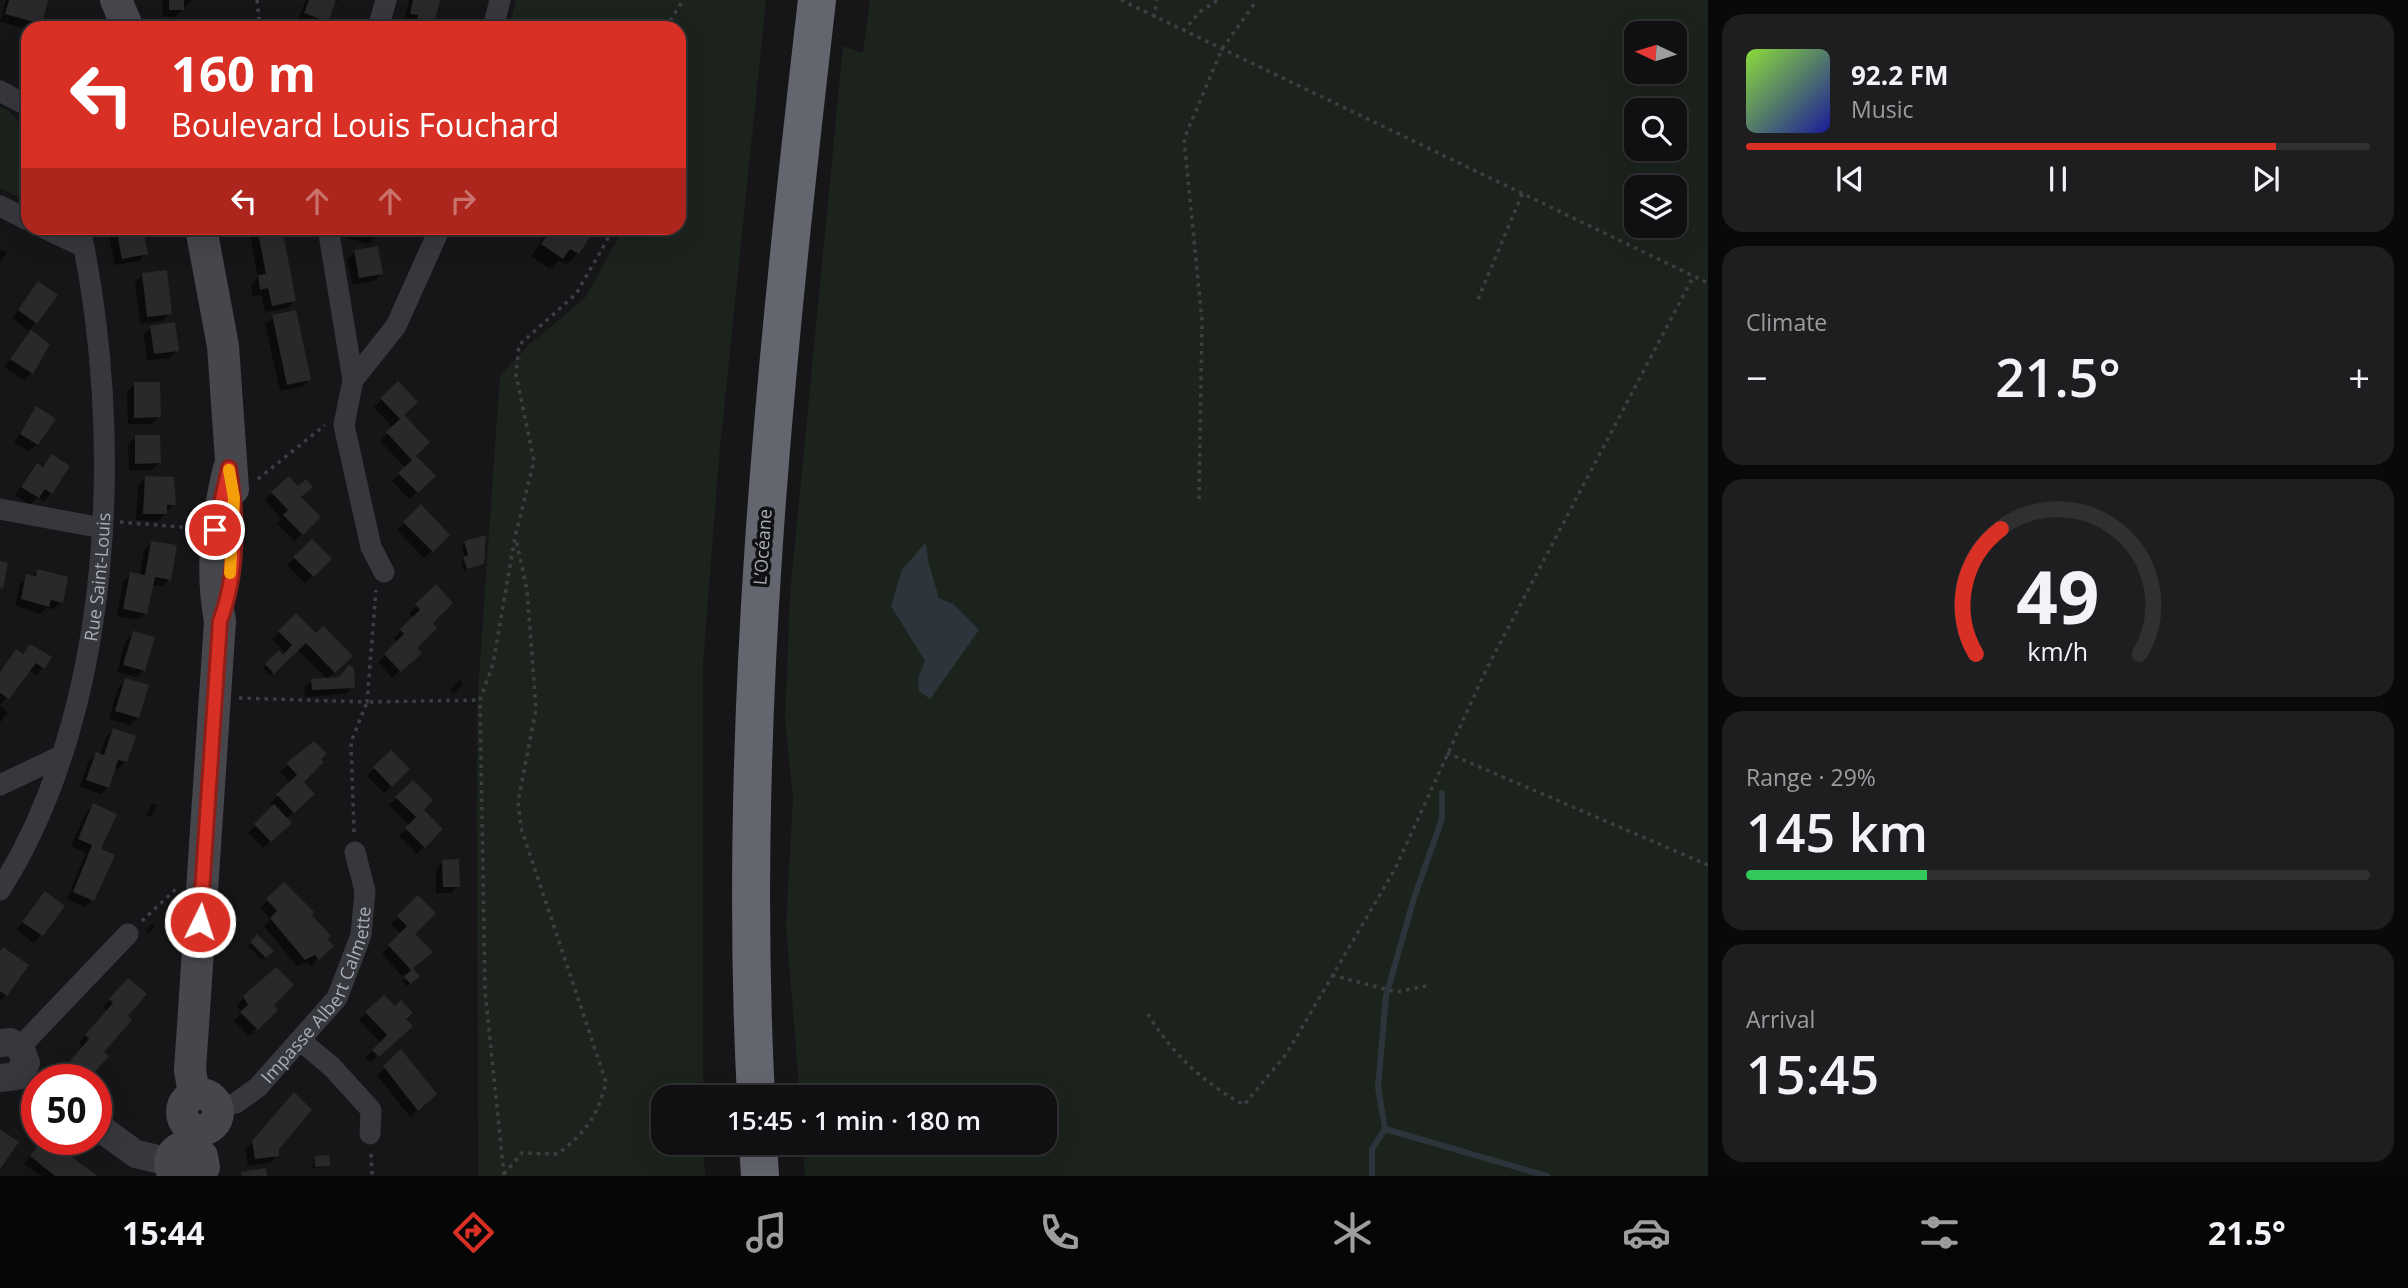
<!DOCTYPE html>
<meta charset="utf-8">
<style>
body{margin:0;font-family:"Open Sans",sans-serif;background:#1e1e20;color:#f1f3f6;height:100vh;display:flex;flex-direction:column;font-size:26px;white-space:nowrap}
*{box-sizing:border-box;margin:0}
p{font-size:23px;color:#9c9d9f}
.icon{flex:none;width:38px;height:38px;fill:none;stroke:currentColor;stroke-width:2;stroke-linecap:round;stroke-linejoin:round}
.map{position:relative;flex:1;overflow:hidden}
.drawer{display:flex;flex-direction:column;gap:14px;padding:14px;background:#09090a;width:700px}
.drawer>*{flex:none}
.banner{position:absolute;left:21px;top:21px;width:665px;height:214px;border-radius:21px;box-shadow:0 7px 28px #0002,0 0 0 2px #303032;background:#d93025;color:#fff;overflow:hidden}
.needle{width:46px;rotate:274deg}
.controls{position:absolute;left:1624px;top:21px;display:grid;gap:14px}
.controls a{display:grid;place-items:center;width:63px;height:63px;border-radius:14px;background:#101012;box-shadow:0 7px 28px #0002,0 0 0 2px #303032;font-size:35px}
.speed{position:absolute;left:21px;top:1064px;display:flex;gap:14px;font-size:35px;font-weight:700;text-align:center}
.speed>*{display:grid;place-content:center;width:91px;height:91px;border-radius:50%;background:#101012;box-shadow:0 7px 28px #0002,0 0 0 2px #303032;line-height:1}
.speed .limit{border:10px solid #d22;background:#fff;color:#111}
.pin{position:absolute;display:grid;place-items:center;width:60px;height:60px;color:#fff;margin:-30px;border:4px solid #fff;border-radius:50%;box-shadow:0 2px 7px #0007}
.me{position:absolute;width:77px;margin:-38px;rotate:4deg;stroke-linejoin:round;filter:drop-shadow(0 0 5px #0008)}
.turn{display:flex;align-items:center;gap:24px;height:147px;padding:0 35px;font-size:32px}
.turn .icon{width:91px;height:91px;stroke-width:2.5}
.turn b{display:block;font-size:49px;line-height:60px}
.lanes{display:flex;align-items:center;height:66px;padding:0 35px;background:#0003;justify-content:center;gap:35px;direction:ltr}
.lanes .off{opacity:.35}
.big{font-size:52px;font-weight:600;line-height:1.1}
.drawer .card{flex:1;display:flex;flex-direction:column;justify-content:center;gap:10px;min-width:0;padding:0 24px;border-radius:21px;background:#1e1e20}
.drawer .dial{align-items:center;gap:0}
.dial svg{height:182px;overflow:visible;fill:none;stroke:#303032;stroke-width:7;stroke-linecap:round;text-anchor:middle}
.dial text{fill:#f1f3f6;stroke:none}
.song{display:flex;align-items:center;gap:21px}
.cover{width:84px;height:84px;border-radius:10px;background:linear-gradient(135deg,hsl(90 70% 55%),hsl(240 70% 35%))}
.played{height:7px;border-radius:4px;background:linear-gradient(90deg,#d93025 85%,#303032 85%)}
.keys{display:flex;justify-content:space-around;direction:ltr}
.heat{display:flex;justify-content:space-between;align-items:center;font-size:38px;direction:ltr}
.charge{height:10px;border-radius:5px;background:linear-gradient(90deg,#34c759 29%,#303032 0)}
.trip{position:absolute;left:651px;top:1085px;width:406px;height:70px;border-radius:21px;background:#101012;box-shadow:0 7px 28px #0002,0 0 0 2px #303032;font-weight:600;line-height:70px;text-align:center}
.dock{display:flex;height:112px;justify-content:space-around;align-items:center;background:#060607;color:#9c9d9f}
.dock .icon{width:49px;height:49px}
.dock .on{color:#d93025}
.dock b{font-size:32px;color:#f1f3f6}
main{display:flex;flex:1;min-height:0}
.map>svg:first-child{display:block}
.green{fill:#1c231d;fill-rule:evenodd}
.water{fill:#2c353c}
.shadow{fill:#0007}
.lines{fill:none;stroke-linecap:round;stroke-linejoin:round}
.stream{stroke:#2c353c;stroke-width:6}
.building{fill:#29292c}
.path{stroke:#3d3f44;stroke-width:3.5;stroke-dasharray:3.5 5;stroke-linecap:butt}
.minor{stroke:#37383d;stroke-width:21}
.tertiary{stroke:#37383d;stroke-width:28}
.secondary{stroke:#45474d;stroke-width:32}
.motorway{stroke:#63666e;stroke-width:38}
.route-casing{stroke:#8d1f18;stroke-width:18}
.route{stroke:#d93025;stroke-width:12}
.slow{stroke:#f59e0b;stroke-width:12}
.labels{text-anchor:middle;dominant-baseline:central;stroke-width:7;stroke-linejoin:round;paint-order:stroke}
.street-label{font-size:18px;fill:#a8adb8;stroke:#111113}
</style>
<main>
<div class="map">
<svg width="1708" height="1176" viewBox="0 0 1708 1176">
<rect width="100%" height="100%" fill="#161618"/>
<path class="green" d="M516,0h250l-47,458 -16,206v433h-40v46h40l2,33h-227l-1,-470 23,-331 29,-30 56,-47 39,-70h55v-200h-170z
M870,0h838v1176h-903l-2,-33h242v-46h-245l-14,-171 7,-128 -8,-78 5,-125 53,-549 20,7zM1636,33h39v39h-39zM1636,110h39v39h-39zM1636,187h39v39h-39z
M0,107l8,3 20,22v70l-28,-14z"/>
<path class="water" d="M926,542l2,19 11,37 14,6 26,26 -49,69 -11,-8 -1,-13 7,-17 -34,-55 11,-36z"/>
<path class="shadow" d="M6,0h36l-1,23 -5,5 -8,1 -28,-7z
M163,0h29l-17,17 -13,-1z
M306,0h34l-7,3 -7,18 -7,7 -21,-8z
M409,0h29l-5,21 6,7h-29l2,-5 -8,-2z
M111,228h31l4,25 -7,8 -24,4 -7,-35z
M257,228h23l14,73 -7,7 -22,4 -4,-17 -8,1 -2,-11 7,-7 -8,-43z
M350,228h28l-2,9 -7,7 -22,-6z
M550,228h28v25l-12,12 -7,-5 -9,9 -19,-13z
M0,249l7,4 -7,9z
M355,252l26,22 -7,7 -22,4 -5,-26z
M143,275l27,38 -7,8 -23,3 -5,-42z
M39,283l-3,40 -8,7 -16,-12z
M273,317l36,63 -7,7 -22,4 -15,-67z
M151,327l26,23 -7,8 -23,2 -3,-25z
M31,332l1,41 -8,7 -20,-13z
M398,383l4,32 12,41 19,20 -24,23 -17,-18 14,-13 -26,-27 13,-13 -19,-21z
M135,384l24,32 -7,8h-24l-1,-32z
M36,408l1,36 -8,7 -15,-9z
M136,437l23,26 -8,7h-22l-1,-25z
M52,456l-1,37 -7,8 -6,-4 -8,8 -15,-10 15,-22 7,-7 4,2z
M146,478l28,26 -16,17 -22,-1 2,-35z
M272,493l27,5 20,19 -25,24 -17,-18 4,-4 -16,-19z
M421,507l27,28 -24,23 -27,-28z
M312,541l17,18 -24,24 -18,-18z
M152,542l17,37 -7,7 -10,-1 -6,28 -8,7 -21,-4 6,-35 8,-7 9,1 4,-25z
M465,543l17,20 -18,8 -3,-10 4,-3 -3,-12z
M38,571l23,31 -7,7 -8,-1 -6,6 -25,-8 5,-22z
M436,587l-6,36 -15,25 4,5 -27,25 -14,-16 20,-19 -4,-5 20,-20 -5,-5z
M296,615l20,20 34,21 -23,23 -30,-30 -18,18 7,-13 -14,-15z
M134,633l10,37 -8,7 -19,-5 9,-32z
M30,646l13,22 -7,7 -8,-5 -28,35v-34l16,-20 5,4z
M269,662l8,7 -7,7 -7,-8z
M126,680l12,38 -8,7 -21,-6 9,-31z
M312,680l41,7 -7,7 -41,3 -1,-9z
M460,680l3,4 -9,9 -4,-4z
M0,706l8,6 -8,11z
M113,730l13,31 -8,8 -4,-1 -6,19 -8,7 -20,-7 9,-26 7,-7 4,1 6,-18z
M314,743l-13,39 11,12 -26,25 3,4 -26,25 -15,-15 26,-26 -4,-4 21,-20 -11,-11z
M391,752l17,17 -24,24 -17,-17z
M413,782l8,28 19,19 -23,25 -18,-18 11,-10 -21,-21z
M152,804l5,1 -5,11 -6,-1z
M93,805l6,45 -7,50 -7,7 -18,-8 19,-46 -15,-7 15,-33z
M443,862l15,24 -7,7h-15v-24z
M284,884l47,62 -20,20 -4,-4 -10,4 -33,-40 7,-7 -11,-11z
M45,893l17,13 -28,37 -18,-13z
M418,897l-7,72 6,7 -10,10 -5,-5 9,-9 -9,4 -20,-22 19,-20 -10,-10z
M152,923l3,2 -6,8 -3,-2z
M257,937l14,14 -9,9 -14,-14z
M0,952l6,43 -6,6z
M121,987l5,29 -24,36 5,4 -22,24h-8l-13,-11 19,-22 -4,-4 28,-32 -4,-4z
M383,997l27,29 -40,37 -5,-5 16,-15 -22,-23z
M244,998l27,7 5,5 -27,26 -15,-15 7,-7 -4,-9z
M401,1052l26,49 -17,16 -33,-42z
M271,1123l6,32 -7,8 -22,3 -3,-16z
M42,1142l13,10 40,24h-54l-17,-12z
M315,1157l13,9 -16,3z"/>
<g class="lines">
<path class="stream" d="M1442,793v26l-28,79 -28,98 -8,91 7,42 162,47
M1372,1176v-27l13,-20"/>
</g>
<path class="building" d="M9,0h39l-6,24 -37,-10z
M169,0h15v10h-15z
M309,0h27l-8,22 -24,-9z
M413,0h27l-5,20 7,2 -1,6h-26l3,-13 -8,-1z
M116,228h27l5,26 -26,5z
M257,228h25l14,73 -24,5 -4,-18 -8,2 -2,-15 8,-1z
M354,228h26l-2,9 -24,-6z
M552,228h27l12,7 -12,19 -9,-5 -7,10 -22,-15z
M378,246l5,28 -24,4 -5,-28z
M167,270l5,44 -25,3 -5,-44z
M38,281l20,14 -21,29 -19,-14z
M296,310l15,70 -24,5 -15,-70z
M175,322l4,29 -25,3 -4,-28z
M31,330l19,14 -17,30 -23,-15z
M398,381l20,21 -14,13 26,27 -14,14 20,20 -18,17 -20,-20 14,-13 -26,-28 14,-13 -20,-21z
M134,382h26l1,35 -27,1z
M36,406l20,13 -18,26 -18,-11z
M135,435h25l1,28 -26,1z
M52,454l18,12 -18,28 -7,-5 -6,9 -18,-11 16,-24 6,4z
M145,476l29,1 2,28h-9v9h-24z
M289,476l9,10 8,-7 7,8 -12,10 20,20 -18,18 -20,-20 5,-5 -17,-18z
M421,504l29,31 -17,17 -30,-30z
M486,535l-2,29 -17,5 -4,-12 5,-2 -4,-14z
M312,539l20,20 -18,18 -21,-20z
M151,541l26,4 -6,35 -16,-3 -8,37 -24,-5 7,-37 15,3z
M0,561l8,2 -5,26 -3,-1z
M37,569l31,8 -5,26 -12,-3 -2,7 -28,-8 5,-25 10,2z
M436,584l17,19 -20,20 4,5 -20,20 5,5 -21,19 -17,-18 20,-20 -4,-5 20,-19 -5,-6z
M296,613l20,20 7,-7 30,30 -18,17 -29,-30 -32,31 -9,-10 14,-14 4,5 9,-10 -14,-14z
M133,631l22,6 -10,34 -22,-6z
M30,644l22,13 -8,12 -8,-6 -27,36 -9,-6v-21l16,-23 7,5z
M349,665l5,3 1,20 -43,2 -1,-11 28,-2z
M125,678l24,7 -10,33 -24,-7z
M113,728l23,8 -9,26 -9,-2 -9,28 -23,-8 10,-28 8,3z
M314,741l13,13 -6,5 3,3 -20,20 11,12 -21,19 -18,-19 21,-19 -11,-12z
M391,750l19,19 -18,18 -19,-20z
M413,780l20,20 -9,10 19,19 -18,19 -20,-20 11,-11 -21,-20z
M93,803l24,11 -16,35 14,6 -21,46 -21,-9 19,-47 -14,-6z
M274,804l18,19 -21,19 -17,-18z
M459,859l1,28h-17l-1,-27z
M284,882l30,30 -2,3 19,21 -4,3 7,7 -15,14 -4,-5 -10,5 -35,-42 7,-7 -11,-12z
M45,891l20,15 -22,30 -21,-14z
M418,895l18,18 -21,21 18,18 -20,16 7,8 -9,8 -7,-7 7,-7 -23,-25 19,-19 -10,-10z
M257,934l17,17 -8,7 -16,-16z
M3,947l26,18 -22,31 -7,-5v-40z
M276,967l18,18 -20,20 4,5 -20,20 -18,-18 8,-7 -5,-9z
M128,978l19,16 -19,22 4,4 -28,32 5,4 -19,21 -20,-16 19,-22 -4,-4 28,-32 -4,-4z
M384,995l11,11 6,-6 12,13 -7,6 7,7 -34,31 -7,-7 15,-15 -22,-23z
M401,1049l36,45 -19,17 -35,-45z
M294,1092l18,18 -33,39v7l-24,3 -3,-18z
M0,1129l19,13 -19,27z
M42,1140l13,10 3,-3 40,29h-43l-25,-20z
M329,1155l1,11 -15,1v-11z
M266,1168l1,8h-25l-1,-4z"/>
<g class="lines">
<path class="path" d="M257,0l3,28
M1121,0l587,283
M1154,18l3,-18
M666,28l17,-28
M1183,31l18,-20 17,-11
M1478,299l45,-107
M258,479l67,-54
M1199,499l3,-178 -18,-182 38,-90 35,-49
M120,522l73,6
M239,698l128,4 9,-112
M1447,753l261,112
M354,832l-3,-90 16,-40 113,-2
M142,921l35,-33
M1332,975l64,17 35,-7
M1148,1014c23,39 56,69 96,91l43,-52 108,-184 92,-201 206,-391
M371,1154l1,22
M504,1174l18,-21 36,1c29,-24 39,-36 48,-72l-85,-254 -3,-26 18,-93 -9,-119 -11,-51
M504,1175l-19,-184 -5,-291 13,-36 22,-127 19,-76 -18,-86 3,-30 57,-51 38,-66"/>
<g class="minor">
<path d="M378,28l8,-28"/>
<path d="M493,28l7,-28"/>
<path d="M0,91l28,15"/>
<path d="M0,206l28,14"/>
<path d="M44,228l40,19"/>
<path d="M328,228l25,152 -9,45 27,122 13,25"/>
<path d="M353,380l43,-54 44,-98"/>
<path d="M0,509l102,19"/>
<path d="M0,785l61,-29"/>
<path id="s1" d="M0,890c115,-181 124,-458 80,-662"/>
<path d="M301,1041l31,26 39,43 -1,24"/>
<path d="M20,1047l108,-113"/>
<path id="s2" d="M218,1108l18,-5 22,-16 79,-89 24,-63 4,-44 -10,-39"/>
</g>
<path class="tertiary" d="M0,1043l10,-1 10,5 6,16 -9,13 -17,2
M96,1125l40,29 34,8"/>
<path class="secondary" d="M116,0l12,28
M201,228l22,118 10,143
M182 1112a18 18 0 1 1 36 0a18 18 0 1 1-36 0Z
M194,1094l-4,-24 30,-449c-10,-53 -3,-102 9,-153
M175,1176c-10,-13 -4,-28 13,-30l14,10 2,11 -5,9"/>
<path class="motorway" d="M756,1097c-19,-367 19,-732 61,-1097
M758,1143l2,33"/>
</g>
<g class="lines">
<g class="route-casing">
<path id="route" d="M200,922l20,-301c18,-47 17,-105 9,-153l-14,62"/>
</g>
<use href="#route" class="route"/>
<path class="slow" d="M229,470l5,28 -4,75"/>
</g>
<g class="labels">
<g class="street-label">
<text transform="translate(762 547) rotate(-86)">L’Océane</text>
<text stroke="none"><textPath href="#s1" startOffset="331">Rue Saint-Louis</textPath></text>
<text stroke="none"><textPath href="#s2" startOffset="158">Impasse Albert Calmette</textPath></text>
</g>
</g>
</svg>
<div class="controls">
<a><svg class="needle" viewBox="-14 -14 28 28"><path d="M0-13l5 13h-10z" fill="#e53935"/><path d="M0 13l5-13h-10z" fill="#9c9d9f"/></svg></a>
<a><svg class="icon" aria-label="search" viewBox="0 0 24 24"><circle cx="10" cy="10" r="6"/><path d="M15 15l6 6"/></svg></a>
<a><svg class="icon" aria-label="layers" viewBox="0 0 24 24"><path d="M12 4l9 5-9 5-9-5zM3 14l9 5 9-5"/></svg></a>
</div>
<div class="speed"><div class="limit">50</div></div>
<div class="pin" style="left:215px;top:530px;background:#d93025"><svg class="icon" aria-label="arrive" viewBox="0 0 24 24"><path d="M6 21V4h12l-3 4 3 4H6"/></svg></div>
<svg class="me" style="left:200px;top:922px" viewBox="-20 -20 40 40"><circle r="17" fill="#d93025" stroke="#fff" stroke-width="3"/><path d="M0-11L8 9 0 5-8 9z" fill="#fff"/></svg>
<div class="trip">15:45 · 1 min · 180 m</div>
<div class="banner">
<div class="turn"><svg class="icon" aria-label="left" viewBox="0 0 24 24"><path d="M17 20v-9H6M10 6l-5 5 5 5"/></svg><div><b>160 m</b>Boulevard Louis Fouchard</div></div>
<div class="lanes"><svg class="icon" aria-label="left" viewBox="0 0 24 24"><path d="M17 20v-9H6M10 6l-5 5 5 5"/></svg><svg class="icon off" aria-label="ahead" viewBox="0 0 24 24"><path d="M12 20V5M6 11l6-6 6 6"/></svg><svg class="icon off" aria-label="ahead" viewBox="0 0 24 24"><path d="M12 20V5M6 11l6-6 6 6"/></svg><svg class="icon off" aria-label="right" viewBox="0 0 24 24"><path d="M7 20v-9h11M14 6l5 5-5 5"/></svg></div>
</div>
</div>
<section class="drawer">
<div class="card">
<div class="song"><i class="cover"></i><div><b>92.2 FM</b><p>Music</p></div></div>
<div class="played"></div>
<div class="keys"><svg class="icon" aria-label="previous" viewBox="0 0 24 24"><path d="M18 5L8 12l10 7zM5 5v14"/></svg><svg class="icon" aria-label="pause" viewBox="0 0 24 24"><path d="M8 5v14M16 5v14"/></svg><svg class="icon" aria-label="next" viewBox="0 0 24 24"><path d="M6 5l10 7-10 7zM19 5v14"/></svg></div>
</div>
<div class="card"><p>Climate</p>
<div class="heat"><a>−</a><b class="big">21.5°</b><a>+</a></div>
</div>
<div class="card dial"><svg viewBox="0 0 100 80">
<path d="M14 69A42 42 0 1 1 86 69"/>
<path d="M14 69A42 42 0 0 1 25 14" stroke="#d93025"/>
<text x="50" y="56" font-size="32" font-weight="700">49</text>
<text x="50" y="72" font-size="11">km/h</text>
</svg></div>
<div class="card"><p>Range · 29%</p><b class="big">145 km</b><div class="charge"></div></div>
<div class="card"><p>Arrival</p><b class="big">15:45</b></div>
</section>
</main>
<nav class="dock">
<b>15:44</b>
<svg class="icon on" aria-label="directions" viewBox="0 0 24 24"><path d="M12 3l9 9-9 9-9-9zM9 14v-3h6M13 9l2 2-2 2"/></svg>
<svg class="icon" aria-label="music" viewBox="0 0 24 24"><path d="M9 18V5l10-2v13"/><circle cx="6" cy="18" r="3"/><circle cx="16" cy="16" r="3"/></svg>
<svg class="icon" aria-label="phone" viewBox="0 0 24 24"><path d="M5 4h4l2 5-3 2q2 4 5 5l2-3 5 2v4C11 20 4 13 5 4z"/></svg>
<svg class="icon" aria-label="climate" viewBox="0 0 24 24"><path d="M12 3v18M4 7l16 10M4 17L20 7"/></svg>
<svg class="icon" aria-label="car" viewBox="0 0 24 24"><path d="M5 17H2v-5l4-1 3-4h7l3 4 3 1v5h-3M9 17h6M6 11h13"/><circle cx="7" cy="17" r="2"/><circle cx="17" cy="17" r="2"/></svg>
<svg class="icon" aria-label="filters" viewBox="0 0 24 24"><path d="M4 7h16M4 17h16"/><circle cx="9" cy="7" r="2"/><circle cx="15" cy="17" r="2"/></svg>
<b>21.5°</b>
</nav>
